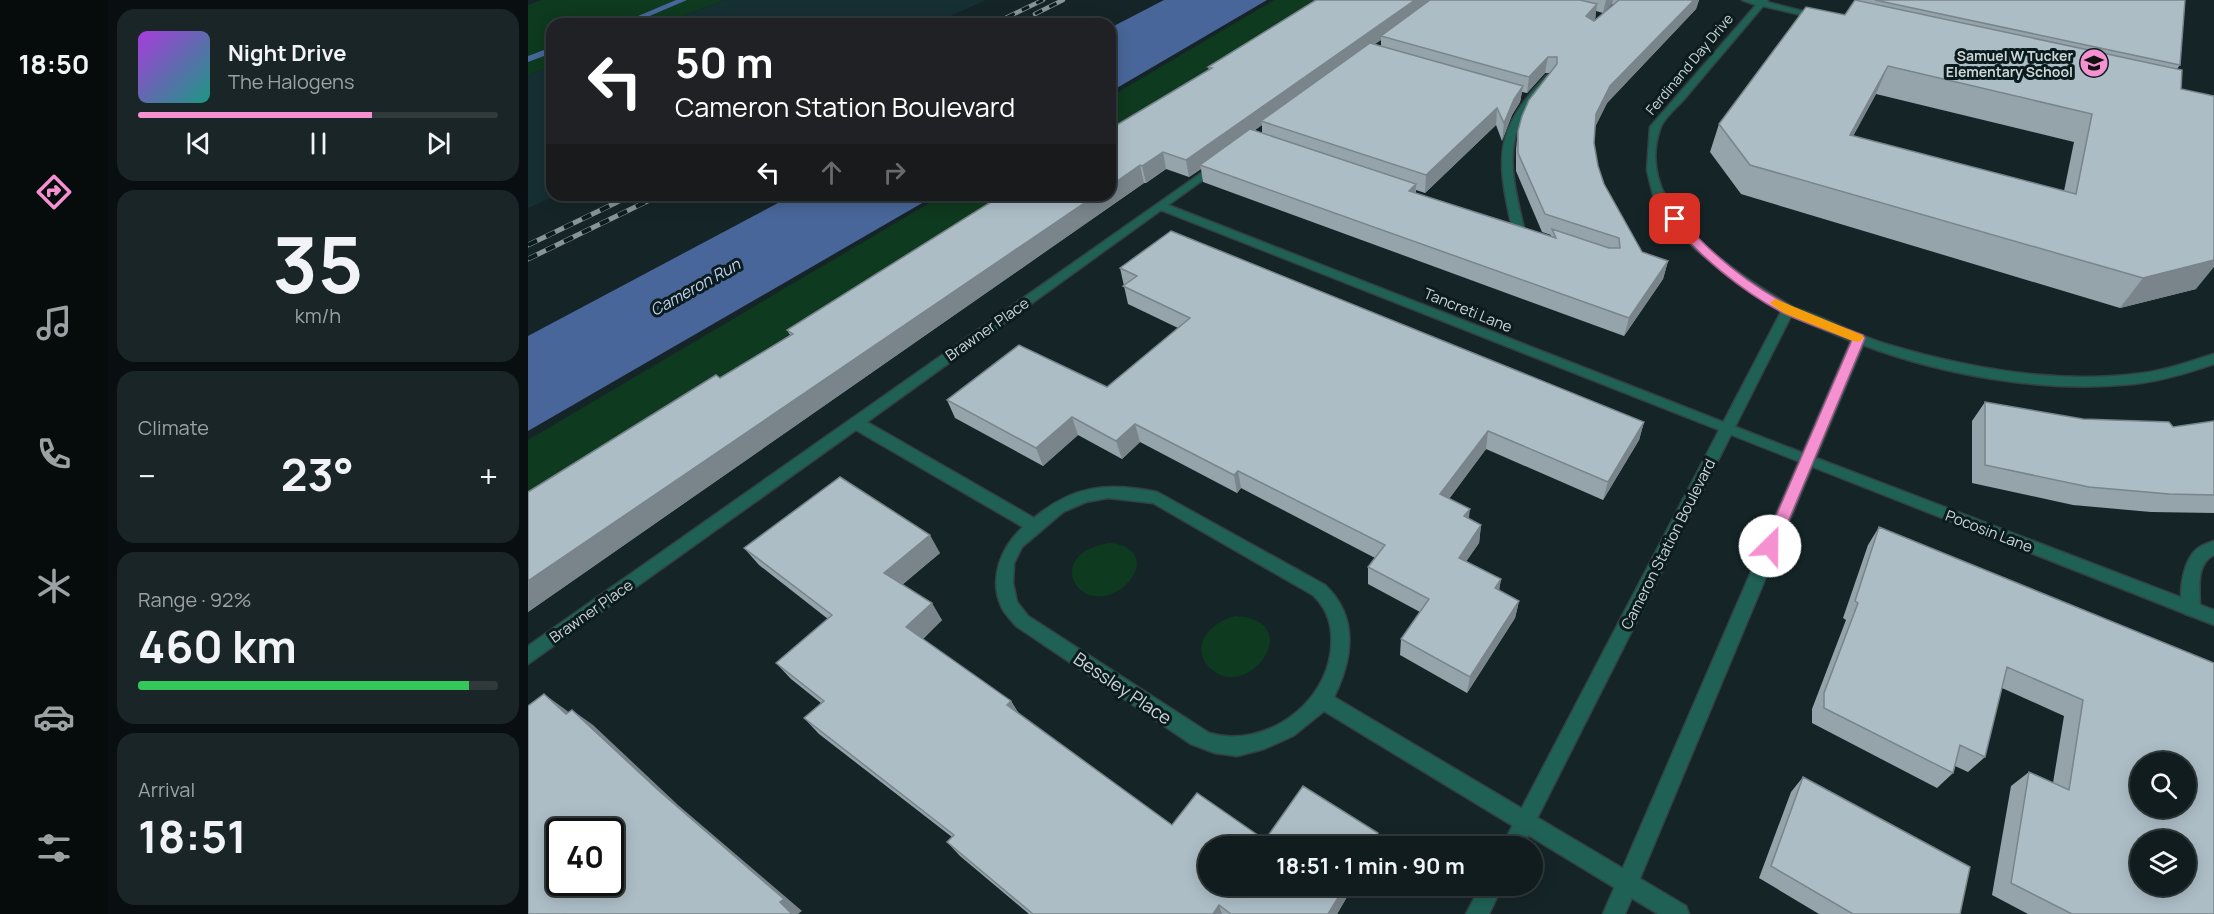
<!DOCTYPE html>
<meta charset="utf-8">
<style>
body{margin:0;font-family:Manrope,sans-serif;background:#192526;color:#f1f3f6;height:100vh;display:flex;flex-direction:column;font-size:22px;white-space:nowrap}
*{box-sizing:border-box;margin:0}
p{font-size:20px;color:#9ca1a4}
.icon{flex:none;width:33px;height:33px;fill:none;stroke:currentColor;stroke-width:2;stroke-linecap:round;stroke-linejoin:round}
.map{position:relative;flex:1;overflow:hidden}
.drawer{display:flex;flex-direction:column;gap:9px;padding:9px;background:#090f10;width:420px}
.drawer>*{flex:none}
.guide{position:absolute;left:18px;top:18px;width:570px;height:183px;border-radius:18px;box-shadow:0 3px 15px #0003,0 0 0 2px #303a3b;background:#202124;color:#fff;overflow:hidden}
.controls{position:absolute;left:1602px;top:752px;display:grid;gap:12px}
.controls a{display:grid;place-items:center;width:66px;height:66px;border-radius:50%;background:#101c1d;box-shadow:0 3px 15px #0003,0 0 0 2px #303a3b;font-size:30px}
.speed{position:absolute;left:18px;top:818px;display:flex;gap:12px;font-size:30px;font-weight:700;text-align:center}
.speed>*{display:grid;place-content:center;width:78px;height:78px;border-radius:50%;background:#101c1d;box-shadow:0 3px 15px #0003,0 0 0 2px #303a3b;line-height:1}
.speed .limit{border:3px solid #111;border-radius:9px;background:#fff;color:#111}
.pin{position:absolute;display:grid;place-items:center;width:51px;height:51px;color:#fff;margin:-26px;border-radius:12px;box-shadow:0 3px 9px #0006}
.me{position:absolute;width:66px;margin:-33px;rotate:23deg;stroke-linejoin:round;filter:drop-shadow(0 0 4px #0008)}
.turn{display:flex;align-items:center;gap:21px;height:126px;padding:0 30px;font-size:27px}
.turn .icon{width:78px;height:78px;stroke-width:2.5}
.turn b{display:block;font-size:42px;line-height:51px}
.lanes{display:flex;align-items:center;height:57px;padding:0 30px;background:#0003;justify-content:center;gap:30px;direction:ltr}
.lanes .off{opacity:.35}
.big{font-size:45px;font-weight:700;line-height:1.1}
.drawer .widget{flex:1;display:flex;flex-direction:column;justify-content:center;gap:9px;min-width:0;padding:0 21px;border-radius:18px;background:#192526}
.drawer .dial{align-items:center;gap:0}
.dial b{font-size:78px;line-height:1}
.song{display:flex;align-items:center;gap:18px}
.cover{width:72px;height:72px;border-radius:9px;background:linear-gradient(135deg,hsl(280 70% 55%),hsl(170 70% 35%))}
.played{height:6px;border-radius:3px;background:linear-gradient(90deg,#f590d1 65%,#303a3b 65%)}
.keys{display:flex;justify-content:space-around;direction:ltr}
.heat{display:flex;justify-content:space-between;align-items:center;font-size:33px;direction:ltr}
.charge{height:9px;border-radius:4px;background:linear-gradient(90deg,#34c759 92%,#303a3b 0)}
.trip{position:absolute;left:670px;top:836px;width:345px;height:60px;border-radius:30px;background:#101c1d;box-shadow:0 3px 15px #0003,0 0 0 2px #303a3b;font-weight:700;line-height:60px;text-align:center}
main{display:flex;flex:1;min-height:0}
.tabs{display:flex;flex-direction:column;width:108px;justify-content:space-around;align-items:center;background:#060b0c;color:#9ca1a4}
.tabs .icon{width:42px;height:42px}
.tabs .active{color:#f590d1}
.tabs b{font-size:27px;color:#f1f3f6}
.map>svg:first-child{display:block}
.built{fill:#162f33}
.green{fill:#0e3a1f}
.water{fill:#486699}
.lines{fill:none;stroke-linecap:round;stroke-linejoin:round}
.stream{fill:#486699;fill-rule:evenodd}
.service-casing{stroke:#324143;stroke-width:3}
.minor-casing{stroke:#324143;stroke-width:3}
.tertiary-casing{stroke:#324143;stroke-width:3}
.service{fill:#206156;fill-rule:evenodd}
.minor{fill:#206156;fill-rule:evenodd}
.tertiary{fill:#206156;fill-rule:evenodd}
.rail-far1-casing{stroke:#889496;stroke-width:4.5}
.rail-casing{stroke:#889496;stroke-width:5}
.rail-far1{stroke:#0c1c1e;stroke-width:3;stroke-dasharray:8;stroke-linecap:butt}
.rail{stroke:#0c1c1e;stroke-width:4;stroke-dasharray:10;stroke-linecap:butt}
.wall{fill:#95a3aa;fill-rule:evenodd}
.shaded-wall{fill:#79848b}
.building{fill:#adbdc6;stroke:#79848b;stroke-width:1.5;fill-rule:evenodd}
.route{fill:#f590d1;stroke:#9f5e88;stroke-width:1.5}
.slow{fill:#f59e0b}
.labels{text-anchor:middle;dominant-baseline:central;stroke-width:6;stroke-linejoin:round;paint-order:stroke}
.far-poi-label{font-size:14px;font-weight:bold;fill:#cbd5d7;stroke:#0c1c1e;text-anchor:end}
.far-street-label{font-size:14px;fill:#cbd5d7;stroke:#0c1c1e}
.street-label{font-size:15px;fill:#cbd5d7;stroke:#0c1c1e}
.water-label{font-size:16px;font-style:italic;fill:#c0d2f2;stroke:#0c1c1e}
.near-street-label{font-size:18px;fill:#cbd5d7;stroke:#0c1c1e}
</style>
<main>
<nav class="tabs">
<b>18:50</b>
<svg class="icon active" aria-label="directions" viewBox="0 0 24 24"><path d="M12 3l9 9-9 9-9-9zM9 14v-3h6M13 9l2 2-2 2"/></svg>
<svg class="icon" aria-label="music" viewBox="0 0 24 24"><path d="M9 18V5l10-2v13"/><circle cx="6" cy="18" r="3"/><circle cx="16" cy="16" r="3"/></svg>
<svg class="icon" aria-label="phone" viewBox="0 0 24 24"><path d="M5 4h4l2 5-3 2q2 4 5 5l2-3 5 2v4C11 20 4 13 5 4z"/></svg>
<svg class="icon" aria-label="climate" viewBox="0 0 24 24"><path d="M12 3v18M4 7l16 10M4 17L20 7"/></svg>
<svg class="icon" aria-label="car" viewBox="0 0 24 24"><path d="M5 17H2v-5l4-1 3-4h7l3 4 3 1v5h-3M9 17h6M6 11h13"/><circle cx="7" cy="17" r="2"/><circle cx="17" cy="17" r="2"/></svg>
<svg class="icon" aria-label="filters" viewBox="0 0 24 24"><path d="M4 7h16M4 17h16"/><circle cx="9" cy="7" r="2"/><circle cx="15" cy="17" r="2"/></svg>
</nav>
<section class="drawer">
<div class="widget">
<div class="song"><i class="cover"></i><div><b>Night Drive</b><p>The Halogens</p></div></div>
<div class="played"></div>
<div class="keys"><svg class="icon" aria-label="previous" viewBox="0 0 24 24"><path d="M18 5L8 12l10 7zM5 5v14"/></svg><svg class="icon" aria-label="pause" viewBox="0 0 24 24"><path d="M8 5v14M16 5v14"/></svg><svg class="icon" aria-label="next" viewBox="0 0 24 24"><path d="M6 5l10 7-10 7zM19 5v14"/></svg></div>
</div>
<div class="widget dial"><b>35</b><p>km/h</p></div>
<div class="widget"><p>Climate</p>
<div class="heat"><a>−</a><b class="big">23°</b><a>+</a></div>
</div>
<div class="widget"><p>Range · 92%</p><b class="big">460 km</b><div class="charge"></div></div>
<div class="widget"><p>Arrival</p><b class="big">18:51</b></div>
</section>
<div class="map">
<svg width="1686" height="914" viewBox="0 0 1686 914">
<rect width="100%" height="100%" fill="#152527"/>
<path class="built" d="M197,0h261l-53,24h-271z
M24,66v129h5l-29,13v-133z"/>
<path class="green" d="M14,0h183l-63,24h-110v42l-24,9v-70z
M746,0h61l-225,141v-44z
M415,195h82l-497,313v-68z
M580,543c13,0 29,6 29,22 -1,10 -8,17 -15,23 -43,31 -80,-33 -14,-45z
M708,616c74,5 9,91 -28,50 -19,-22 6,-46 28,-50z"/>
<path class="water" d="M636,0h103l-157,92v-64z
M265,195h143l-408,236v-95z"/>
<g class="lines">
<path class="stream" d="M148,0h11l-56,24h-12z
M24,47v6l-24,9v-6z"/>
<g class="service-casing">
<path id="service" d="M1019,75l8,2c-10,12 -22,23 -30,37 -22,35 -10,76 -1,114l-6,3 -6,-3c-16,-73 -18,-97 35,-153z
M1686,541v14c-19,9 -14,36 -14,54l-3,5 -6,2 -6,-2c-8,-15 -3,-47 8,-61 5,-7 13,-9 21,-12z"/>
</g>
<g class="minor-casing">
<path id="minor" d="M1214,0h26l-1,2 59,15 -4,3 -59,-14c-26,31 -52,61 -77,91 -8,10 -23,21 -26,32 -28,81 76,144 133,178l1,3 -6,4 -59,-37 -35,-29 -30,-35 -11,-18 -6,-25 3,-43 106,-122z
M689,162l4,1v4l-53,38 601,235 445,170v15l-1053,-415 -294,212 167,96c39,-33 74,-36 123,-26l168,93c34,32 28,73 9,112l352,209 3,8h-31l-334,-203 -31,25 -29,13 -27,7 -22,-3 -24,-9 -175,-118c-5,-6 -11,-12 -14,-18 -14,-29 -1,-61 21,-81l-167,-97 -328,234v-18zM580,498l45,5 160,92c16,16 20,32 18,55 -6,56 -67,99 -122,83l-181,-117 -11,-14 -4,-19 1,-20 8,-16 41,-35 23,-10z"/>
</g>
<g class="tertiary-casing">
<path id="tertiary" d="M1260,306c34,9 65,28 98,38 80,24 173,41 257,29 25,-3 47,-12 71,-19v10c-26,9 -53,17 -80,20 -89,9 -188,-8 -271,-39l-238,569h-22l248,-573 -60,-25 -268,530h-21l280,-536z
M953,885h22l-14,29h-23z"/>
</g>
<use href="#service" class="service"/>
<use href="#minor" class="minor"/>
<use href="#tertiary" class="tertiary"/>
<g class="rail-far1-casing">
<path id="rail-far1" d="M507,14l28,-14
M465,24l50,-24"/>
</g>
<g class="rail-casing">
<path id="rail" d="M0,245l104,-50
M0,259l132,-64"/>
</g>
<use href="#rail-far1" class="rail-far1"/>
<use href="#rail" class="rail"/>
</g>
<path class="wall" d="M788,0h383l-3,9 -89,94 -12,24 -1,16 4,23 6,18 38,68 26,9 -5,18 -39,57 -421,-154 -2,-13 -12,8 -23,-8 -20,14h-2l-616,429v-120l192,-114 70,-43 -3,-5 422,-260 -1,-3zM1084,4l1,1 -18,15 1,-9 7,2zM853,40v6l-7,-2zM1017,73h5l-32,58 -2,18v22l26,61 9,3v1l-135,-43v-3l9,3 71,-68 6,16 10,-26 8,-13 2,-10 5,1zM734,125v8l-7,-3z
M1329,0h328l-5,65 -3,4 4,20 15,200 -76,19 -379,-114 -31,-42 9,-28 126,-109zM1348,94l198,48 -10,49 -211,-55z
M592,268l524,154 -5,18 -36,60 -117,-51 -37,50 20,20 12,6 -2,18 -13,18 35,18 -2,11 20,11 -4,17 -48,75 -67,-38 1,-16 19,-27 -52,-28v-17l7,-9 -134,-70 -4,5 -97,-51 -18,17 -44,-24 -35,31 -88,-48 -8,-18 160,-13 71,-59 -50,-24z
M1457,402l98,17 90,8 41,-6v92l-63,-1 -78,-7 -101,-22v-62z
M1351,527l335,136v251h-186l-36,-19 19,-109 18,-14 24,11 11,-67 -62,-28 -17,69 -17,15 -13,-6 -2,7 -16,15 -125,-65v-14l34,-89 -3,-2 25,-73z
M216,548l196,5 -38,32 40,35 -19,19 88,62 8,13 153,111 93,15 113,-7v13h-169v39h145l-17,29h-308l-69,-58 -13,-14 5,-5 -133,-103 -15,-16 17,-15 -30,-24 -15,-16 52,-44 -69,-54z
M1275,777l157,137h-141l-60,-36 32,-86z"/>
<path class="shaded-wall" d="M887,0h21l-55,36v4l-116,82 -4,-1 1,4 -57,41 -5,-1 1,4 -12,8 -3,-17z
M1078,0h7l-1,4 -9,9z
M1163,0h8l-3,9 -89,94 -14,28 3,-17 14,-28z
M1069,4l-2,16 -11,12 2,-16z
M1020,57l-3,16 -18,20 2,-16z
M1360,66l-12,28 -38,70 12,-29z
M995,86l-3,16 -8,13 -10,26 2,-18 10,-24z
M969,108l-1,17 -71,68 1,-18z
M635,152l3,17 -20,14 -4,-17z
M612,165l4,18 -616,429v-31l568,-386h14v-9z
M888,184l-1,18 -6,-11z
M1686,260v7l-18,22 -76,19 23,-30z
M1140,261l-5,18 -39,57 5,-18z
M544,417l6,18 -35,31 -7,-18z
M1116,422l-5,18 -36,60 5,-18z
M607,424l5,18 -18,17 -6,-18z
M960,431l-2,18 -47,63 1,-18z
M710,471l3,17 -4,5 -3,-18z
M942,509l-2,17 -4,-10z
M953,525l-2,18 -22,32 2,-17z
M402,535l10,18 -45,37 -11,-17z
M973,579l-3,17 -3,-8z
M991,601l-4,17 -48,75 3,-16z
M404,603l10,17 -25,24 -11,-17z
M16,694l22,16 22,19 -22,-15z
M483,701l10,16 -14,-12z
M44,710l21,15 85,80 124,106 -4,3h-6z
M850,833v13h-8z
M818,885h8l-17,29h-9z
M691,905l3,9h-9z"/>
<path class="building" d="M788,0h99l-229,160 -23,-8 -21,14 -2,-1 -30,21v-57l102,-61 -4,-1z
M902,0h150l17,4 -11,12 8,5 25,-21h75l-84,86 -14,28 -2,29 4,23 6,18 38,68 26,9 -39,57 -429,-153 50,-36 166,55 -7,7 147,47 -4,-9 57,19h11l-1,-10 -74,-24 -27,-61v-22l4,-15 7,-16 28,-36v-7h-9l-19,20 -148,-41z
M1327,0l327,70 -1,19 33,7v164l-71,18 -393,-113 -31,-41 87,-117 39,8zM1360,66l204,48 -16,80 -226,-59z
M1347,0h310l-5,65z
M842,43l153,43 -9,13 -10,24 -7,-15 -71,67 -165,-54z
M474,195h94l-568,386v-89l188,-117 4,3 73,-44 -6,-4z
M643,231l473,191 -36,60 -120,-51 -48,63 30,15 -6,7 17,9 -22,33 42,21 -6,9 24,13 -49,76 -69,-38 28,-40 -61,-32 17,-22 -147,-74 -4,4 -99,-51 -19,17 -44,-24 -36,31 -89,-48 72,-55 88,42 83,-69 -67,-32 14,-10 -17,-8z
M1457,402l98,17 86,3 4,5 41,-6v74l-45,-1 -80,-7 -104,-22z
M312,477l90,58 -46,38 48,30 -26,24 105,74 -4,4 165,120 25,-32 68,47 38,-54 75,47 -8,13h-161v39h137l-18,29h-97l-12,-9 -6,9h-180l-86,-72 7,-7 -150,-117 20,-17 -48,-38 56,-48 -88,-67z
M1351,527l335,136v251h-142l-61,-31 18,-111 40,18 14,-90 -76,-33 -22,90 -25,-12 -7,28 -129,-65v-15l34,-90 -3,-2zM1612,762h46v45h-46zM1612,840h46v45h-46z
M16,694l22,20 6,-4 86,80 126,109 -4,3 12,12h-264v-208zM32,831h50v51h-50z
M1275,777l167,90 -10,47h-107l-82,-48z"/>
<path class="route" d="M1147,216l4,1c31,36 69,67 111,89 23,12 49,20 73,29l2,3 -87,208 -2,5h-11l-2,-5 89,-206c-23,-9 -47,-17 -69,-27 -40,-21 -86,-58 -113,-94z"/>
<path class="slow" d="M1247,299l87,36 2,3 -6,4 -5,-1 -69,-28 -14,-10z"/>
<defs>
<g id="school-disc" transform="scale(1.5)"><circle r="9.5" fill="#f590d1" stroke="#0c1c1e"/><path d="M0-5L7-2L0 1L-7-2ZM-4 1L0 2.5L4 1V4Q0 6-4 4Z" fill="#111"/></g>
</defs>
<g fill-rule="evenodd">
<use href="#school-disc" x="1566" y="63"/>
</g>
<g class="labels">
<g class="far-poi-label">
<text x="1545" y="55">Samuel W Tucker<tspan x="1545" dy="16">Elementary School</tspan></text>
</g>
<g class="far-street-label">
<text transform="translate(1161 64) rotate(-50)">Ferdinand Day Drive</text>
</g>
<g class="street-label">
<text transform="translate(940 310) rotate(22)">Tancreti Lane</text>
<text transform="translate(459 329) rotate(-35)">Brawner Place</text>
<text transform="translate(1461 531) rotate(21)">Pocosin Lane</text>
<text transform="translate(1140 544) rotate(-63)">Cameron Station Boulevard</text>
<text transform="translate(63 611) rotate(-35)">Brawner Place</text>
</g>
<g class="water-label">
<text transform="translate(167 287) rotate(-29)">Cameron Run</text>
</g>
<g class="near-street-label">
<text transform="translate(595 688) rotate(34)">Bessley Place</text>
</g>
</g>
</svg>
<div class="controls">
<a><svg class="icon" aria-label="search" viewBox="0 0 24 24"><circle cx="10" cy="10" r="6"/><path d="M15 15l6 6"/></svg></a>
<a><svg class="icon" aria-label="layers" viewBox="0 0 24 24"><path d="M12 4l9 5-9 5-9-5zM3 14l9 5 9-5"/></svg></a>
</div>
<div class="speed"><div class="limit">40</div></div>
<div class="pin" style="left:1147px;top:219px;background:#d93025"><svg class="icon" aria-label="arrive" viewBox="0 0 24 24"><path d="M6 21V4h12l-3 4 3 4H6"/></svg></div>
<svg class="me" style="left:1242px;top:546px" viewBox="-20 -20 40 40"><circle r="19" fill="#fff"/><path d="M0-13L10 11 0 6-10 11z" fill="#f590d1"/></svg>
<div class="trip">18:51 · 1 min · 90 m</div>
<div class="guide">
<div class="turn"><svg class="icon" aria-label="left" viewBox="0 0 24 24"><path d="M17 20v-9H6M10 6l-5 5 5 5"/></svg><div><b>50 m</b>Cameron Station Boulevard</div></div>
<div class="lanes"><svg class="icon" aria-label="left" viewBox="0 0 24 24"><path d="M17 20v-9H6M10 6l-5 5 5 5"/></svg><svg class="icon off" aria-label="ahead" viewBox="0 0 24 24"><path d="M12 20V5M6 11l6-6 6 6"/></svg><svg class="icon off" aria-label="right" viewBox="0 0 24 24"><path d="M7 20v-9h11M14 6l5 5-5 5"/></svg></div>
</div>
</div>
</main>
